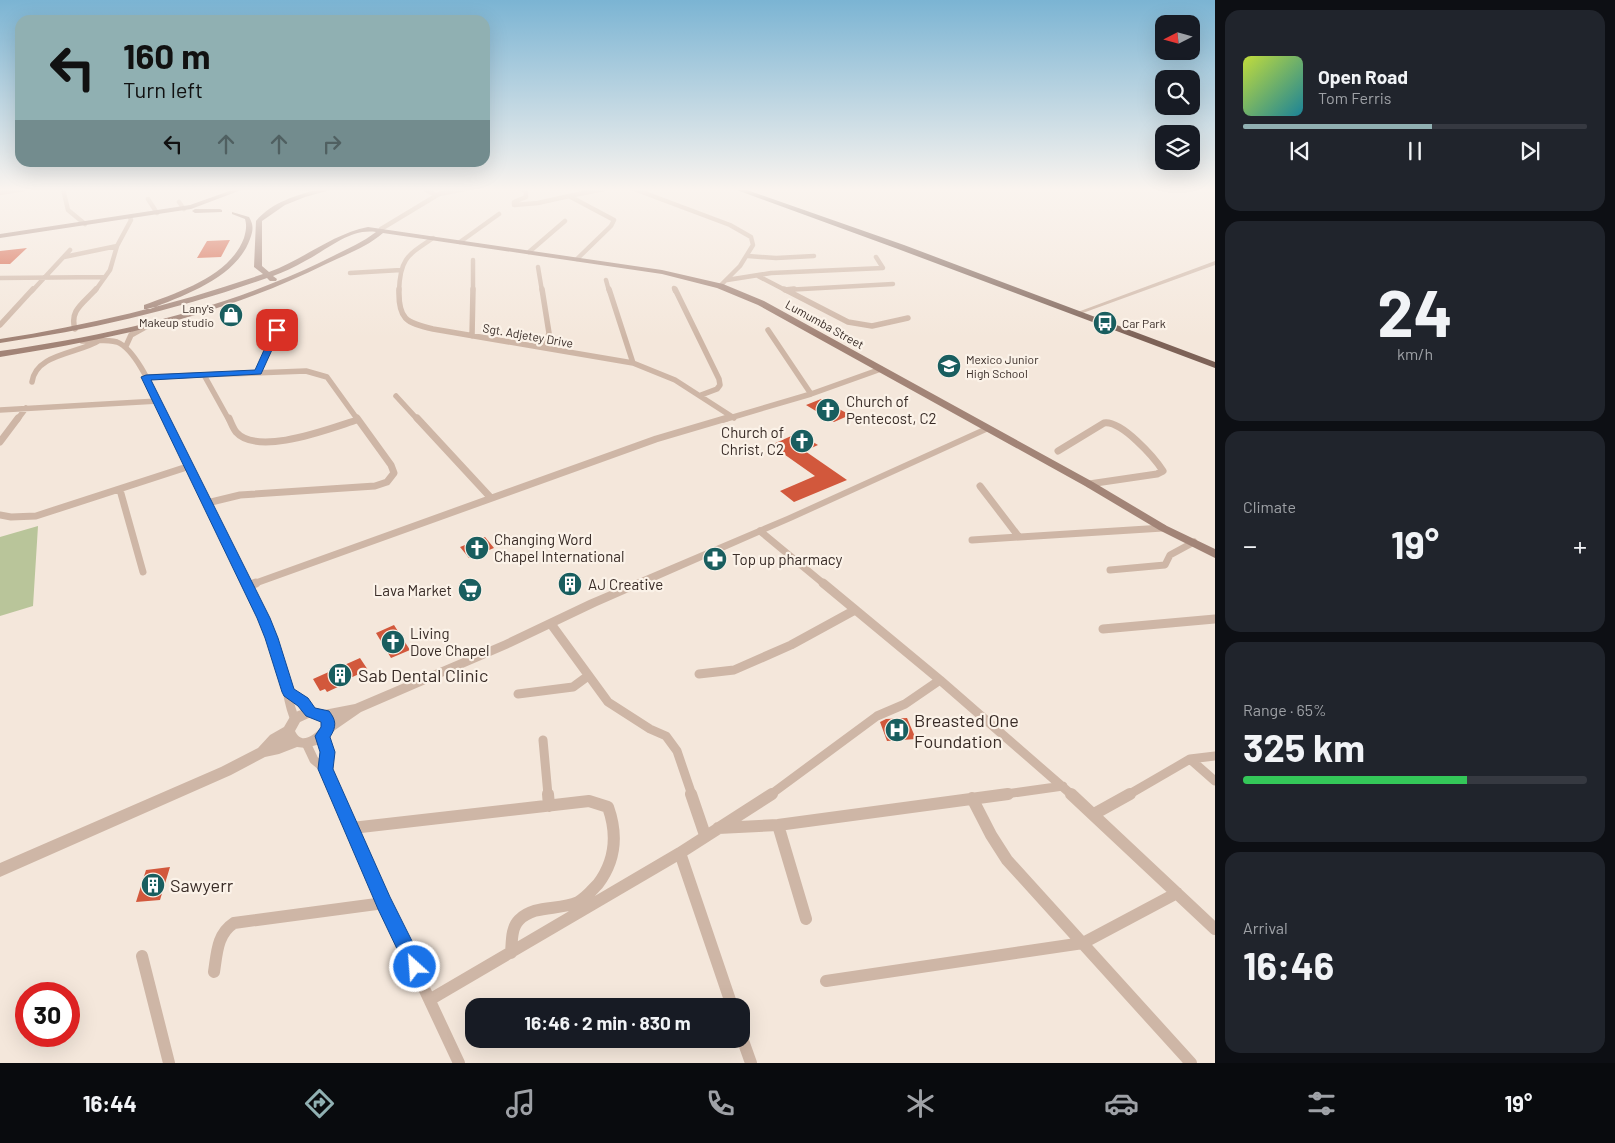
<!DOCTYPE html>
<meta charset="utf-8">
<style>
body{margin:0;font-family:Barlow,sans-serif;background:#20242c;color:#f1f3f6;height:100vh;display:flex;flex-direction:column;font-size:19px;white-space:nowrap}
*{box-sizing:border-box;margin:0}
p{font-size:16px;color:#9ea1a6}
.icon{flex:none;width:28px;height:28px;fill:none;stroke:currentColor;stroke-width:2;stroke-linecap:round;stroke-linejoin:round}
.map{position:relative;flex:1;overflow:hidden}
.panel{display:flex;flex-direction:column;gap:10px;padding:10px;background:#0d0f14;width:400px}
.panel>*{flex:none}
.top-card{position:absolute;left:15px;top:15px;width:475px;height:152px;border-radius:15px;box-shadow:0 5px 20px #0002;background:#90b0b2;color:#111;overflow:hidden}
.needle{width:32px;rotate:264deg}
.buttons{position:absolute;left:1155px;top:15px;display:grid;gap:10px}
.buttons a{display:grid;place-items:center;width:45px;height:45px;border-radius:10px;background:#171b24;box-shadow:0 5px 20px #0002;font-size:25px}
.speed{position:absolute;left:15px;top:982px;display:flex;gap:10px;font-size:25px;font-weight:700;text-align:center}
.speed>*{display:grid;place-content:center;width:65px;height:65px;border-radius:50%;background:#171b24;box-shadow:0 5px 20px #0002;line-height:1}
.speed .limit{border:8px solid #d22;background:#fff;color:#111}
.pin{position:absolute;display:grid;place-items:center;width:42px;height:42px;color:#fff;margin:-21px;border-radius:10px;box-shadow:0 2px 8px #0006}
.me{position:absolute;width:55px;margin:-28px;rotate:334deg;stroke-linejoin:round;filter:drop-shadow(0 0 4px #0008)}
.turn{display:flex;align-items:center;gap:18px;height:105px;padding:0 25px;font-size:22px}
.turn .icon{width:65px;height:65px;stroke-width:2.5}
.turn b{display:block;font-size:35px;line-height:42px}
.lanes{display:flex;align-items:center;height:48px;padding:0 25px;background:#0003;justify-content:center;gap:25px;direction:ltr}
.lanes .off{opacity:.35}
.big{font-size:38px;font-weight:700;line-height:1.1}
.panel .tile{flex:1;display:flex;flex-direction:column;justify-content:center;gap:8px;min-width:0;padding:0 18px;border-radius:15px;background:#20242c}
.panel .dial{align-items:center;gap:0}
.dial b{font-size:65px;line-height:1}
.song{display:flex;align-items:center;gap:15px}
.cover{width:60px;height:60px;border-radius:8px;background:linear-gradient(135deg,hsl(70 70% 55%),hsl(190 70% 35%))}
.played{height:5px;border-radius:2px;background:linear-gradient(90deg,#90b0b2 55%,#363941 55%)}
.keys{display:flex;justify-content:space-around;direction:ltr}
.heat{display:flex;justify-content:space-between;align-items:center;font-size:28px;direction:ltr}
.charge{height:8px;border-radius:4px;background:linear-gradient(90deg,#34c759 65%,#363941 0)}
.trip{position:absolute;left:465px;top:998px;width:285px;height:50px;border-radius:15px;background:#171b24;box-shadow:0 5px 20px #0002;font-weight:700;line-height:50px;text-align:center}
.tab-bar{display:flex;height:80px;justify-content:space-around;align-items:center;background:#090b0e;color:#9ea1a6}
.tab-bar .icon{width:35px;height:35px}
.tab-bar .selected{color:#90b0b2}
.tab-bar b{font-size:22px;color:#f1f3f6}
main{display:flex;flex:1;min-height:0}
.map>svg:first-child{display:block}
.green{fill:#b9c59a}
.building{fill:#d2583c}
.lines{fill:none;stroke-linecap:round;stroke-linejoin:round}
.minor-far4{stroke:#ceb6a6;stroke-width:4.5}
.minor-far3{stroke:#ceb6a6;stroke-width:5.5}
.minor-far2{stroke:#ceb6a6;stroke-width:7}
.minor-far1{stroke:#ceb6a6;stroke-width:9}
.minor{stroke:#ceb6a6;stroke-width:12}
.tertiary{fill:#ceb6a6;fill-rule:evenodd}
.secondary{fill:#a28477;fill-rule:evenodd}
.primary{fill:#7d6257;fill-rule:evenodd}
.route{fill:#1a73e8;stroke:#114b97}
.labels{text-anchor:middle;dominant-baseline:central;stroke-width:4.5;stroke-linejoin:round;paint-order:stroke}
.far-poi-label{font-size:12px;fill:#392c27;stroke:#fbf2e8;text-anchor:start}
.far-street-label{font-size:12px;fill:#392c27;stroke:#fbf2e8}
.poi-label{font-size:15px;fill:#392c27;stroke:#fbf2e8;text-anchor:start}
.near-poi-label{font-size:18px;fill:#392c27;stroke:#fbf2e8;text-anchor:start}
</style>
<main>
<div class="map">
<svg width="1215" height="1063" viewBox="0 0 1215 1063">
<rect width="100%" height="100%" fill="#f4e7db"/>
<path class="green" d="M38,526l-5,80 -33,10v-79z"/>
<path class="building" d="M230,240l-9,17 -24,1 10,-17z
M27,248l-17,16h-10v-13z
M821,399l29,16 -16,7 -28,-17z
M798,433l20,12 -13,6 42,29 -53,22 -14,-11 35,-15 -44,-31z
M485,537l9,11 -25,10 -9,-11z
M394,625l16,25 -19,8 -15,-25z
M360,658l8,12 -29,13 1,3 -13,6 -2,-3 -5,2 -7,-12z
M907,718l9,21 -29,2 -7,-19 6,-3z
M170,867l-10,33 -24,2 10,-32z"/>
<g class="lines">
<path class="minor-far4" d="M63,189l5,21 17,14
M522,189l4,3v5l-12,5v3l24,-2 31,-7
M634,189l96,36 21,12 2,8 -13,21 -20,20
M426,190l10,5
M0,193l24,-4
M148,199l9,14
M179,202l5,7
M381,229l58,-35 26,-5
M460,242l39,-28
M529,252l36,-31
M748,256l28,2 38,-2
M64,257l53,-11
M577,259l34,-33 3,-6 -45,-24 35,-7
M538,267l4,24
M350,273l51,-3
M758,276l29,15
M0,278l105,-1
M606,280l3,11
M727,280l44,-7 112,-5 -7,-11
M674,288l1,3
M785,290l108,-6
M32,291l38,-41
M95,291l15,-21 7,-24 14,-26 -1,-3
M399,291c1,-33 9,-36 34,-53
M473,291v-31"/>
<path class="minor-far3" d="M399,289c-1,30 7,34 34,40l200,34 42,17 59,38
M542,289l7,44 -4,14
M609,289l24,74
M675,289l44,90 1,6 -3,4 -16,6
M784,289l64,33 24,4 36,-8
M785,290l9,-1
M0,325l33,-36
M75,329c-6,-19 9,-26 21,-40
M768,330l43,64
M472,336l1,-47
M82,341c11,-1 24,-2 35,1 21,8 40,58 50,78
M126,346l5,-11 18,-10
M258,373l26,-57
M204,375l25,45
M146,377l160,-6 21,6 31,43
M32,382c4,-29 47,-28 68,-42
M396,396l22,24
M0,410l158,-9
M17,420l9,-12
M723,420l88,-26 70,-25"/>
<path class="minor-far2" d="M166,418l81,166
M229,418c2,5 4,10 7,14 22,25 95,-4 121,-12
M417,418l74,80
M0,442l18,-24
M1058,451l46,-28c17,-3 50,34 59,48l-6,3 -68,10
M980,486l39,51
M120,490l23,82
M207,503l33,-8 135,-9 12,-4 7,-9 -3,-8 -34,-47
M0,515l11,2 25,-1 154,-50
M760,531l64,53
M972,540l191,-12
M1110,570l55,-5 5,-10 24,-13
M253,584l403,-145 71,-21"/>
<path class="minor-far1" d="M246,583c15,30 28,59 37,91 5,15 5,31 12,45
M823,583l117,97 132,115
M248,586l8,-3
M551,624l57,78 42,27 16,7 11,15 15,44
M1103,629l112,-10
M699,674l35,-4 57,-25 64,-35
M288,692l15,10 8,10
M518,694l55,-7 15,-11
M322,736l5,16 -2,17
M543,740l5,55
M306,743l8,17 11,9 11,26
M1190,759l25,22
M770,795l107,-79 28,-12 35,-24
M999,795l64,-9
M1128,795l62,-36 25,-3"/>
<path class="minor" d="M336,794l48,109 75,160
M548,794l1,12
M691,794l14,41
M1071,794l144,135
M972,798l19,37 16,25 184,203
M1094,814l36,-20
M778,825l28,94
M352,828l237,-27 19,6c10,28 8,53 -10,77 -6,6 -12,14 -20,18 -19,9 -43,2 -59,18 -8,8 -7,22 -8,33
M718,828l60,-3 230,-31
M142,956l27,107
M214,972c3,-19 3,-38 20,-49l150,-20
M826,981l257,-38 94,-50
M431,999l249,-146
M732,1006l-52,-153 92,-59
M741,1035l10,28"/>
<path class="tertiary" d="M1215,261v4l-135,49 -5,-1z
M988,425l4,3 -1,2 -198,90 -196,86 -86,41 -150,65 -26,18 -9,10 -6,4 -14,4 -9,-1 -18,7 -14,3 -34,18 -231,102v-14l221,-96 37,-19 12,-13 14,-8 7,-12 7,-4 13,-4 13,3 31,-6 148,-63 86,-41 198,-84zM311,717l13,3 8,-2c-9,6 -28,33 -37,13l5,-9z"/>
<path class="secondary" d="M235,189h9l-53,20 -191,29v-4l190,-29z
M288,189h24l-3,2z
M320,189h14l-29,8 -20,8 -23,16v45l7,6c34,-12 63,-38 99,-45l294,43 61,14 41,17 329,181 74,44 48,23v9l-56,-28 -74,-44 -327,-181 -41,-17 -55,-14 -279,-41c-16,14 -38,22 -57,31 -102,51 -214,75 -326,93v-6c110,-16 218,-40 319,-88 19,-10 40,-18 57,-31 -26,-4 -49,18 -71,29 -10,6 -21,11 -32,15l4,3 -1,2h-6l-3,-3c-87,31 -176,52 -267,65v-4c90,-14 177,-35 263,-65l-9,-7 2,-46c16,-19 41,-26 64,-32z
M220,209l2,1v2l-27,1 -3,-2 3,-2z
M232,212l17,5c5,8 4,14 1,22 -14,39 -65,56 -100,70h-6v-4c35,-13 86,-29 100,-67 2,-7 3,-12 1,-19l-13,-5z"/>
<path class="primary" d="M734,189h10l160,56 311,117v6l-317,-119z"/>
</g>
<linearGradient id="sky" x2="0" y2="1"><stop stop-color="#7bb4d3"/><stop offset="0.56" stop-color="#faf4ef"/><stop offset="1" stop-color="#faf4ef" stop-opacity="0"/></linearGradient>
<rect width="1215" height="338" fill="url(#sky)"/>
<path class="route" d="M274,328l7,2 -20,44 -110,6 119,238 8,20 16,51 14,9 7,10 14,3c7,9 8,15 1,26l5,15 -2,17 57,128 35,70 -3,7 -7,2 -6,-2 -31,-65 -60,-140 2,-17 -5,-16 6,-9v-5l-15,-6 -8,-10 -14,-10 -2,-4 -17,-54 -8,-20 -116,-241 5,-2 109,-5z"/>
<defs>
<g id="shop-disc" transform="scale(1.25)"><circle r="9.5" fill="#195e5f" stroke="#fbf2e8"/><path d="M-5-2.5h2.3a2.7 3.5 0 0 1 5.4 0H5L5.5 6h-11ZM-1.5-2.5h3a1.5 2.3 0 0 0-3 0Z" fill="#fff"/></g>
<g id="bus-disc" transform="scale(1.25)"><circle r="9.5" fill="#195e5f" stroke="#fbf2e8"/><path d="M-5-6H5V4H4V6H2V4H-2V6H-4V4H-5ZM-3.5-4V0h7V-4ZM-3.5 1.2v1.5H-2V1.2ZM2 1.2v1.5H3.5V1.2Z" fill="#fff"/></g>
<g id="school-disc" transform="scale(1.25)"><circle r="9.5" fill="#195e5f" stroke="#fbf2e8"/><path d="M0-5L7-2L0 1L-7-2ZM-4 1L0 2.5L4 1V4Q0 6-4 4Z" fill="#fff"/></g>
<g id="church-disc" transform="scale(1.25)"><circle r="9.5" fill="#195e5f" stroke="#fbf2e8"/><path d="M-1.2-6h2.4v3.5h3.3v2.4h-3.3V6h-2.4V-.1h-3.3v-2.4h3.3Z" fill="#fff"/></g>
<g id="pharmacy-disc" transform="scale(1.25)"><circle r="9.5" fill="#195e5f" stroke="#fbf2e8"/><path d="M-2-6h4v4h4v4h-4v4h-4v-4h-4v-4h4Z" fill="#fff"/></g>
<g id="building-disc" transform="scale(1.25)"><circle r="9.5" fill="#195e5f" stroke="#fbf2e8"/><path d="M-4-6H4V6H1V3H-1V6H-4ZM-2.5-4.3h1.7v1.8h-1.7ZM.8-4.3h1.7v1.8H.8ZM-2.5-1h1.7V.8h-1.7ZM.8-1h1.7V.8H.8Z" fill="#fff"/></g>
<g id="supermarket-disc" transform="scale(1.25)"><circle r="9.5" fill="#195e5f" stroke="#fbf2e8"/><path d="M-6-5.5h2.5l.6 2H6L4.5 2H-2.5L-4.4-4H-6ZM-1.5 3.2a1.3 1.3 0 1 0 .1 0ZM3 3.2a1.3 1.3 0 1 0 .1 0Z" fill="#fff"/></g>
<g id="hospital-disc" transform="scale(1.25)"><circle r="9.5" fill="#195e5f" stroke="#fbf2e8"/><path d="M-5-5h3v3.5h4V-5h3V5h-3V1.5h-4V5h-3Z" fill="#fff"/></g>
</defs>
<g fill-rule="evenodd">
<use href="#shop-disc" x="231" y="315"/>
<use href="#bus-disc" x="1105" y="323"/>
<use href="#school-disc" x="949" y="366"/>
<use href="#church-disc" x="828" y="410"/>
<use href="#church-disc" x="802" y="441"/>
<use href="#church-disc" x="477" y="548"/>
<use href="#pharmacy-disc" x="715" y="559"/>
<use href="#building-disc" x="570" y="584"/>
<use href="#supermarket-disc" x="470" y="590"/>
<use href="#church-disc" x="393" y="642"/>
<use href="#building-disc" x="340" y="675"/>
<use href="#hospital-disc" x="897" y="730"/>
<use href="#building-disc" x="153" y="885"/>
</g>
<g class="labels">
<g class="far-poi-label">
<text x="214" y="308" text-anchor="end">Lany's<tspan x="214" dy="14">Makeup studio</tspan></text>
<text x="1122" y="323">Car Park</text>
<text x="966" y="359">Mexico Junior<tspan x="966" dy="14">High School</tspan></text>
</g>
<g class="far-street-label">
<text transform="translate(825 324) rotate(29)">Lumumba Street</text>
<text transform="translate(528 335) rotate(10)">Sgt. Adjetey Drive</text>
</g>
<g class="poi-label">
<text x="846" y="401">Church of<tspan x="846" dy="17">Pentecost, C2</tspan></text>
<text x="784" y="432" text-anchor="end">Church of<tspan x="784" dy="17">Christ, C2</tspan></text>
<text x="494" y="539">Changing Word<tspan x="494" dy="17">Chapel International</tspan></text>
<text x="732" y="559">Top up pharmacy</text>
<text x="588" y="584">AJ Creative</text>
<text x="452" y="590" text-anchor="end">Lava Market</text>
<text x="410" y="633">Living<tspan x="410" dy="17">Dove Chapel</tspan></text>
</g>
<g class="near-poi-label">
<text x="358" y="675">Sab Dental Clinic</text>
<text x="914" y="720">Breasted One<tspan x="914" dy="21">Foundation</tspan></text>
<text x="170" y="885">Sawyerr</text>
</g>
</g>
</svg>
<div class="buttons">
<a><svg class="needle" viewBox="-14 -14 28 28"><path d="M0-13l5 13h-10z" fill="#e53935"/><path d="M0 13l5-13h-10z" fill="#9ea1a6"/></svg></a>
<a><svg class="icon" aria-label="search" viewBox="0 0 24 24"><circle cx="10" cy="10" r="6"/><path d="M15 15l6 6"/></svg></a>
<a><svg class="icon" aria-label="layers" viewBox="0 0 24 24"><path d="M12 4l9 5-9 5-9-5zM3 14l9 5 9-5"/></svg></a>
</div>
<div class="speed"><div class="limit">30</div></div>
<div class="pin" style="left:277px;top:330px;background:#d93025"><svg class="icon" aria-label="arrive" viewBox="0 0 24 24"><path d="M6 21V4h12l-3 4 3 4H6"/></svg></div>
<svg class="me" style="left:415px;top:967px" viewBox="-20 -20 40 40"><circle r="17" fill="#1a73e8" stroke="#fff" stroke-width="3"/><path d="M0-11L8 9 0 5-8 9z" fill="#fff"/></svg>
<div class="trip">16:46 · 2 min · 830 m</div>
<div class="top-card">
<div class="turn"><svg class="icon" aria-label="left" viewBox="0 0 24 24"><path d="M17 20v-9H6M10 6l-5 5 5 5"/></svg><div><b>160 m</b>Turn left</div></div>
<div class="lanes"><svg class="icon" aria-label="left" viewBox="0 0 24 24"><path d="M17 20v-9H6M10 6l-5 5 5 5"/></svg><svg class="icon off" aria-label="ahead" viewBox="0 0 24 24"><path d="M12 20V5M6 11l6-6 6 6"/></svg><svg class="icon off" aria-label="ahead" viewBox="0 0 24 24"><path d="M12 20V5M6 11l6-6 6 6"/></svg><svg class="icon off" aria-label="right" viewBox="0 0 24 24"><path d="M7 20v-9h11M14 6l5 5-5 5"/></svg></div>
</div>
</div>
<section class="panel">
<div class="tile">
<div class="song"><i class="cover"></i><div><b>Open Road</b><p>Tom Ferris</p></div></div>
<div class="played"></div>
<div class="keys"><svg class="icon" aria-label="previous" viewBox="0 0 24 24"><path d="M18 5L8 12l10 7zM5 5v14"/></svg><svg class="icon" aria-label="pause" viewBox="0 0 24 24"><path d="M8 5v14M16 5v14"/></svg><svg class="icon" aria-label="next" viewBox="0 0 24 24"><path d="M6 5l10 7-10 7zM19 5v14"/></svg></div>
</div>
<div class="tile dial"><b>24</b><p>km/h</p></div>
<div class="tile"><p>Climate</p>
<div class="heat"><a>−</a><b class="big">19°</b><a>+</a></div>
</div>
<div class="tile"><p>Range · 65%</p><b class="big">325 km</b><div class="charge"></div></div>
<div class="tile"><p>Arrival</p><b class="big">16:46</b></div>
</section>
</main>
<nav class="tab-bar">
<b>16:44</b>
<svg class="icon selected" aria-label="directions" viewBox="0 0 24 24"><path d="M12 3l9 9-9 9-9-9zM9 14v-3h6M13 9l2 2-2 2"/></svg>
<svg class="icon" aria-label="music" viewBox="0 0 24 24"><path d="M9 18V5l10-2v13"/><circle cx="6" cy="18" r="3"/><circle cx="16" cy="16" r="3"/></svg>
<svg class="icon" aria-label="phone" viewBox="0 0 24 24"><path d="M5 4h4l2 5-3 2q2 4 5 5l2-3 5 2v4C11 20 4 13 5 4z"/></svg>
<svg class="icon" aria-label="climate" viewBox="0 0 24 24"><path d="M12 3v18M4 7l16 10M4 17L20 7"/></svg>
<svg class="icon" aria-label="car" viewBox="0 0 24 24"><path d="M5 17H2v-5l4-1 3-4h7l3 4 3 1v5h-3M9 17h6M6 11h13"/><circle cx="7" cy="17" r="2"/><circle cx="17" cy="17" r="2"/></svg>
<svg class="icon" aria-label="filters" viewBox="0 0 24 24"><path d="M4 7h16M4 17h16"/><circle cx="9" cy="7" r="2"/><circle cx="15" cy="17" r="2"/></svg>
<b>19°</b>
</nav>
